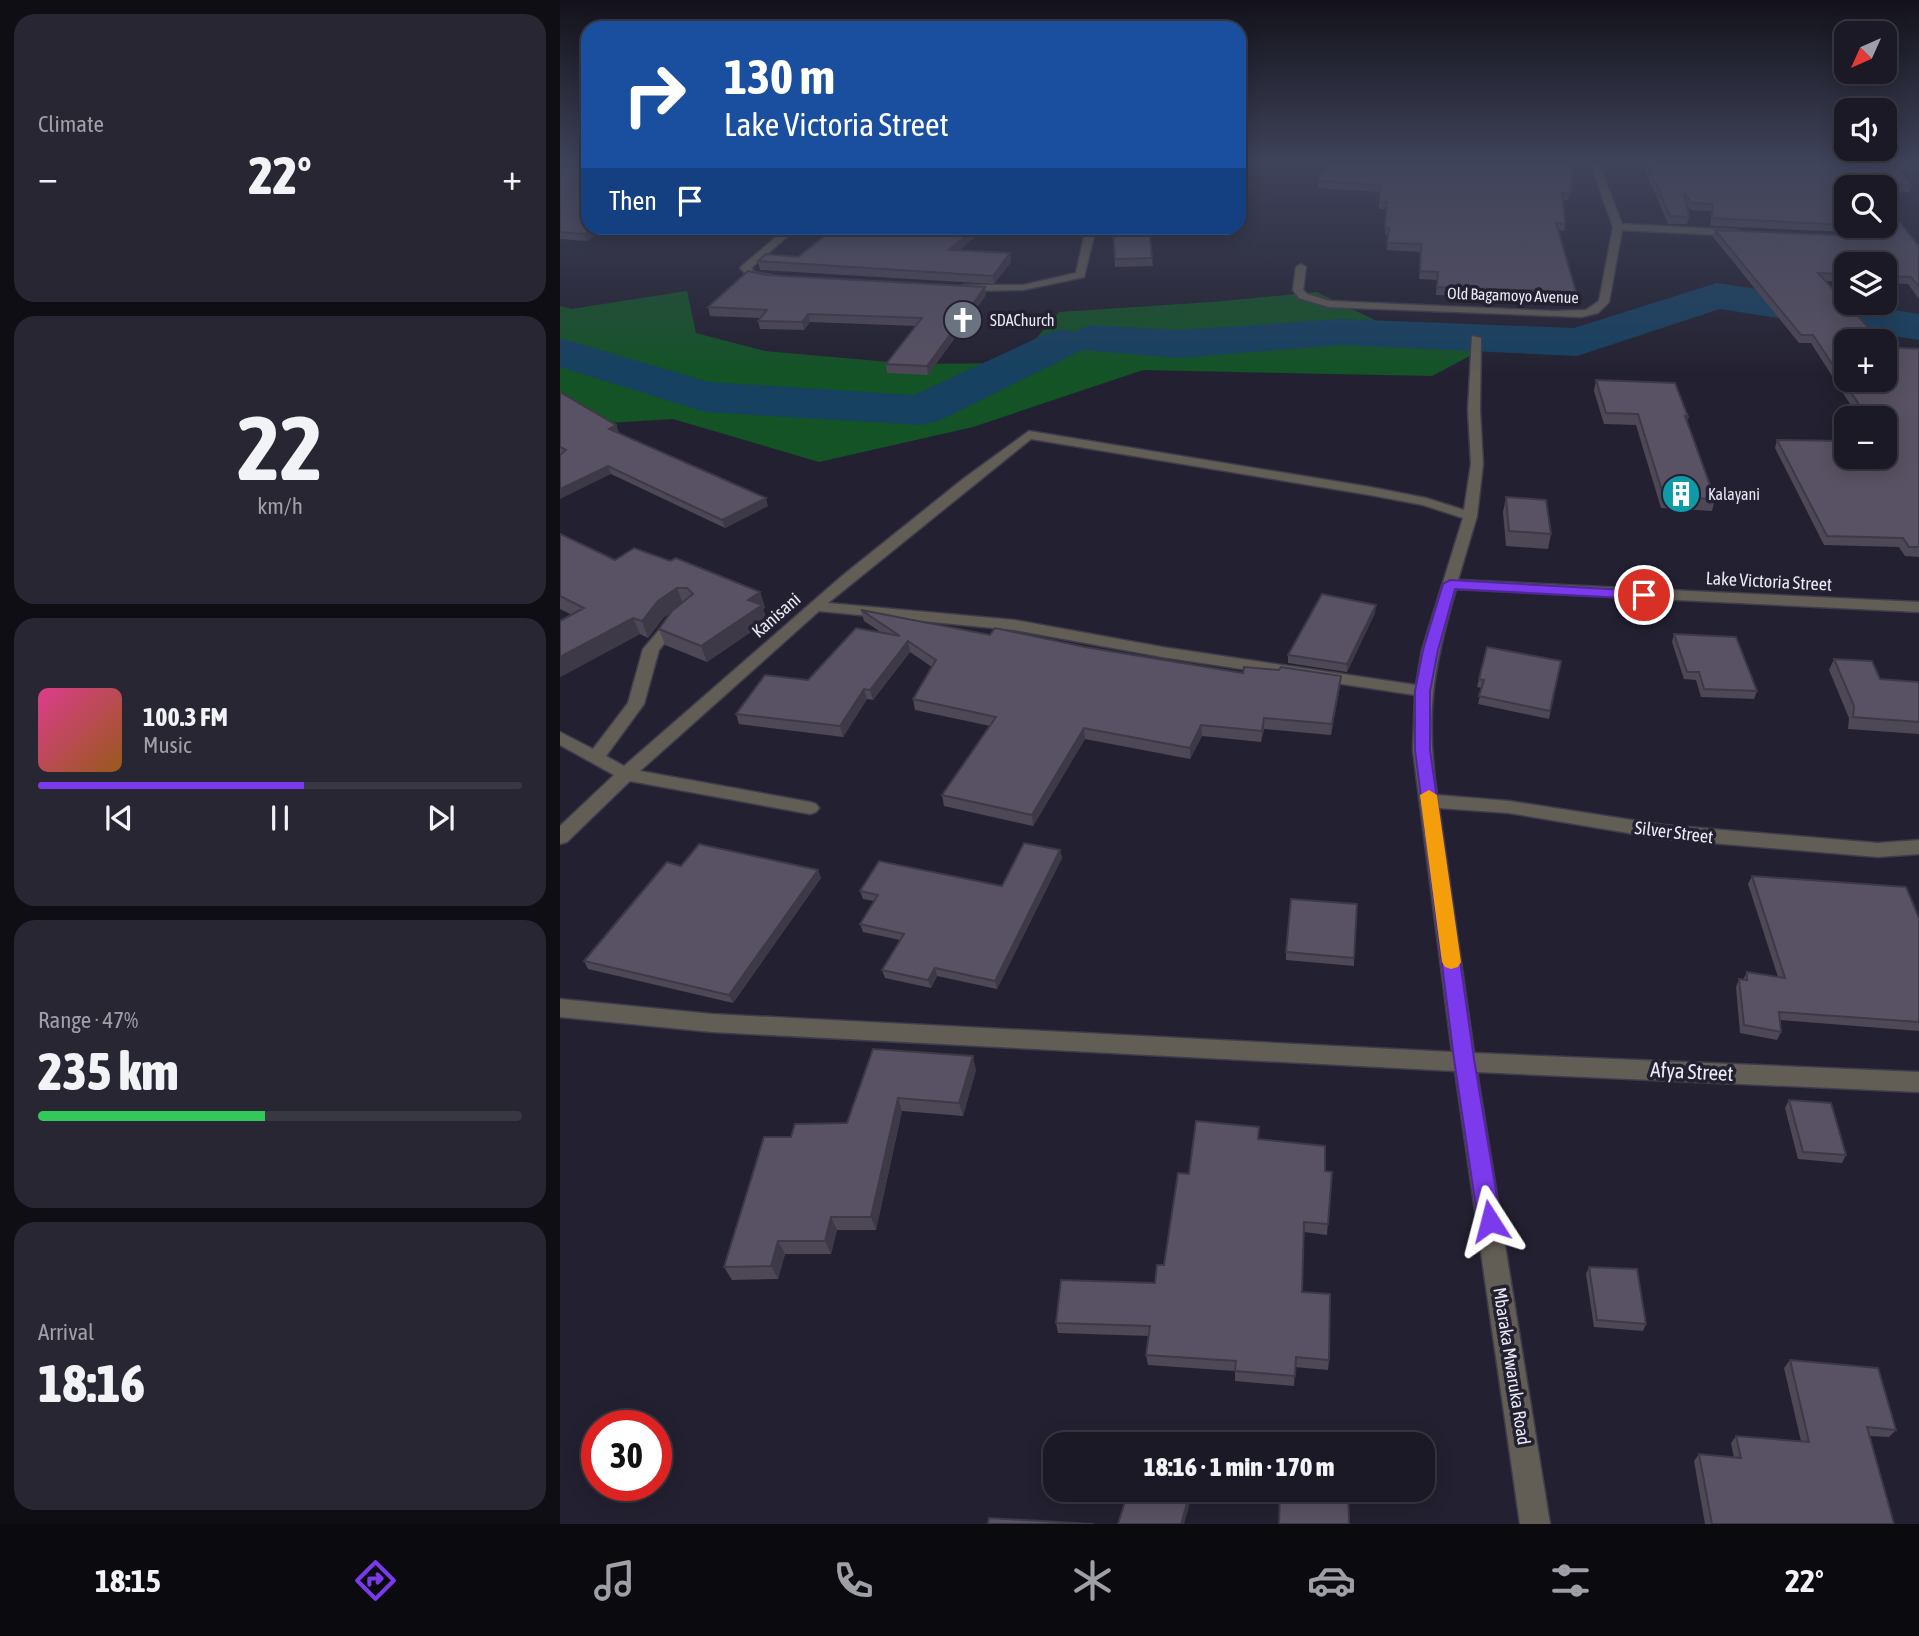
<!DOCTYPE html>
<meta charset="utf-8">
<style>
body{margin:0;font-family:"Asap Condensed",sans-serif;background:#272632;color:#f1f3f6;height:100vh;display:flex;flex-direction:column;font-size:26px;white-space:nowrap}
*{box-sizing:border-box;margin:0}
p{font-size:23px;color:#9fa0a7}
.icon{flex:none;width:38px;height:38px;fill:none;stroke:currentColor;stroke-width:2;stroke-linecap:round;stroke-linejoin:round}
.map{position:relative;flex:1;overflow:hidden}
.sheet{display:flex;flex-direction:column;gap:14px;padding:14px;background:#0e0e14;width:560px}
.sheet>*{flex:none}
.banner{position:absolute;left:21px;top:21px;width:665px;height:214px;border-radius:21px;box-shadow:0 4px 18px #0003,0 0 0 2px #383842;background:#1a4fa0;color:#fff;overflow:hidden}
.needle{width:46px;rotate:225deg}
.fabs{position:absolute;left:1274px;top:21px;display:grid;gap:14px}
.fabs a{display:grid;place-items:center;width:63px;height:63px;border-radius:14px;background:#1a1925;box-shadow:0 4px 18px #0003,0 0 0 2px #383842;font-size:35px}
.speed{position:absolute;left:21px;top:1410px;display:flex;gap:14px;font-size:35px;font-weight:700;text-align:center}
.speed>*{display:grid;place-content:center;width:91px;height:91px;border-radius:50%;background:#1a1925;box-shadow:0 4px 18px #0003,0 0 0 2px #383842;line-height:1}
.speed .limit{border:10px solid #d22;background:#fff;color:#111}
.pin{position:absolute;display:grid;place-items:center;width:60px;height:60px;color:#fff;margin:-30px;border:4px solid #fff;border-radius:50%;box-shadow:0 2px 7px #0007}
.me{position:absolute;width:77px;margin:-38px;rotate:351deg;stroke-linejoin:round;filter:drop-shadow(0 0 5px #0008)}
.turn{display:flex;align-items:center;gap:24px;height:147px;padding:0 28px;font-size:32px}
.turn .icon{width:91px;height:91px;stroke-width:2.5}
.turn b{display:block;font-size:49px;line-height:60px}
.then{display:flex;align-items:center;height:66px;padding:0 28px;background:#0003;gap:14px;font-size:26px}
.big{font-size:52px;font-weight:800;line-height:1.1}
.sheet .tile{flex:1;display:flex;flex-direction:column;justify-content:center;gap:10px;min-width:0;padding:0 24px;border-radius:21px;background:#272632}
.sheet .dial{align-items:center;gap:0}
.dial b{font-size:91px;line-height:1}
.song{display:flex;align-items:center;gap:21px}
.cover{width:84px;height:84px;border-radius:10px;background:linear-gradient(135deg,hsl(330 70% 55%),hsl(30 70% 35%))}
.played{height:7px;border-radius:4px;background:linear-gradient(90deg,#7c3aed 55%,#383842 55%)}
.keys{display:flex;justify-content:space-around;direction:ltr}
.heat{display:flex;justify-content:space-between;align-items:center;font-size:38px;direction:ltr}
.charge{height:10px;border-radius:5px;background:linear-gradient(90deg,#34c759 47%,#383842 0)}
.trip{position:absolute;left:483px;top:1432px;width:392px;height:70px;border-radius:21px;background:#1a1925;box-shadow:0 4px 18px #0003,0 0 0 2px #383842;font-weight:800;line-height:70px;text-align:center}
.menu{display:flex;height:112px;justify-content:space-around;align-items:center;background:#0a0a0f;color:#9fa0a7}
.menu .icon{width:49px;height:49px}
.menu .active{color:#7c3aed}
.menu b{font-size:32px;color:#f1f3f6}
main{display:flex;flex:1;min-height:0}
.map>svg:first-child{display:block}
.green{fill:#135326}
.lines{fill:none;stroke-linecap:round;stroke-linejoin:round}
.stream{fill:#164161;fill-rule:evenodd}
.river{fill:#164161;fill-rule:evenodd}
.minor-casing{stroke:#3f3d4c;stroke-width:3}
.minor{fill:#625d55;fill-rule:evenodd}
.wall{fill:#4d4756}
.shaded-wall{fill:#3e3946}
.building{fill:#595264;stroke:#3e3946;stroke-width:2}
.route{fill:#7c3aed;stroke:#51269a;stroke-width:2}
.slow{fill:#f59e0b}
.labels{text-anchor:middle;dominant-baseline:central;stroke-width:7;stroke-linejoin:round;paint-order:stroke}
.far-street-label{font-size:16px;fill:#e9e9f4;stroke:#232131}
.far-poi-label{font-size:16px;fill:#e9e9f4;stroke:#232131;text-anchor:start}
.street-label{font-size:18px;fill:#e9e9f4;stroke:#232131}
.near-street-label{font-size:21px;fill:#e9e9f4;stroke:#232131}
</style>
<main>
<section class="sheet">
<div class="tile"><p>Climate</p>
<div class="heat"><a>−</a><b class="big">22°</b><a>+</a></div>
</div>
<div class="tile dial"><b>22</b><p>km/h</p></div>
<div class="tile">
<div class="song"><i class="cover"></i><div><b>100.3 FM</b><p>Music</p></div></div>
<div class="played"></div>
<div class="keys"><svg class="icon" aria-label="previous" viewBox="0 0 24 24"><path d="M18 5L8 12l10 7zM5 5v14"/></svg><svg class="icon" aria-label="pause" viewBox="0 0 24 24"><path d="M8 5v14M16 5v14"/></svg><svg class="icon" aria-label="next" viewBox="0 0 24 24"><path d="M6 5l10 7-10 7zM19 5v14"/></svg></div>
</div>
<div class="tile"><p>Range · 47%</p><b class="big">235 km</b><div class="charge"></div></div>
<div class="tile"><p>Arrival</p><b class="big">18:16</b></div>
</section>
<div class="map">
<svg width="1359" height="1524" viewBox="0 0 1359 1524">
<rect width="100%" height="100%" fill="#232131"/>
<path class="green" d="M127,291l9,42 69,18 147,13 103,-1 44,-51 153,-10 105,-10 74,36 124,4 -83,44 -289,-6 -170,57 -154,35 -146,-43 -113,7v-120l11,3z"/>
<g class="lines">
<path class="stream" d="M1343,323h6l10,6v5l-16,-7z"/>
<path class="river" d="M1157,283l202,31v26l-199,-31 -143,47 -235,-11 -163,13 -97,-8 -143,71 -18,4 -216,-13 -145,-45v-29l149,44 205,13 134,-62 16,-4 9,3 18,-7 88,5 163,-11 232,9z"/>
<g class="minor-casing">
<path id="minor" d="M1030,162h8l24,62 116,6 5,3 -5,3 -116,-6 -13,72 -11,11 -17,4 -252,-10 -30,-9 -6,-8 3,-23 5,-3 5,3 -3,23 4,4 23,7 224,10 32,-1 13,-9 14,-74z
M227,228h10l-46,40 3,4 17,3v4l-23,-3 -8,-8 2,-2z
M526,228h10l-12,49 -61,13 -59,1 -5,-3 5,-3h59l53,-12z
M912,336l9,2 -1,72 3,54 -6,52 -19,64 461,22v10l-463,-23c-23,79 -31,124 -19,206l72,6 155,24 214,18 41,-3v14l-41,3 -214,-18 -155,-26 -70,-5 35,245 445,19v20l-442,-20 73,452h-30l-65,-453 -743,-39 -152,-15v-18l152,15 740,38 -39,-302 2,-55 -253,-38 -148,-27 -195,-19 -179,160 170,31 6,2 3,4 -3,4 -6,2 -180,-33 -63,61 -7,2v-18l54,-51 -54,-30v-13l33,17 35,-46 15,-54 29,-34h10l3,3 -26,32 -15,54 -38,52 18,10 218,-190 121,-97 66,-48 341,56 56,11 38,12 7,-46 -3,-54zM471,439l339,56 53,10 40,13 -41,132 -6,35 -254,-38 -148,-27 -186,-17z"/>
</g>
<use href="#minor" class="minor"/>
</g>
<path class="wall" d="M0,162l27,79 -27,-2z
M1013,162l-5,38h-5l2,24 -1,7 -6,-1 18,62 -1,8 -139,-5 1,-15 -18,-1 2,-27 -34,-2 1,-15h-3l2,-26h-8v-17l-61,-4v-7z
M1082,162h277v9l-20,-1 12,15 -2,7 -14,-1 -2,8 -8,-1v-11h-39v39h39l34,20v53l-11,-15 -23,-1v-19h-39v18l-21,-1 62,66 32,2v208l-14,-1 -6,-9 -75,-2 -49,-97 2,-8 108,17v-39h-26l-48,-75h-12l-86,-106 2,-7 161,7 2,-1 -4,-3 -164,-7 2,-15 -21,-1 -5,-5 3,12 -2,7h-19z
M275,228h150l-26,22 51,3 1,9 -17,22 -234,-14 -2,-9 40,-4z
M553,228l39,30 1,8 -38,1z
M205,275l221,20 -58,80 -41,-2 -1,-9 30,-38 -106,-4 -6,8 -44,-1 -2,-8 2,-3 -50,-2 -2,-9z
M1036,380l92,37 -1,5 28,77 -3,12 -51,-3 -25,-83 -32,-1 -10,-33z
M0,392l56,33 3,8 149,73 -43,22 -114,-54 -51,-20z
M946,497l45,37 -3,15 -42,-3 -3,-34z
M0,534l55,26 145,32 5,16 -2,1 4,12 -60,41 -42,-17 -6,-16 11,-16 -6,4 -16,21 -8,-4 -80,43v-56l12,-6 -12,-6z
M301,610l129,25 95,12 158,26 97,13 -9,49 -67,-6 -3,13 -59,-6 -12,23 -105,-20 -52,87 -89,-20 -2,-11 48,-69 -75,-16 -2,-11 19,-32 -22,-15 -37,48 -6,-1 -24,38 -104,-13 -3,-10 72,-34 74,-47 -18,-12z
M815,613l-28,59 -59,-9v-8z
M1114,634l83,57 -3,8 -53,-2 -5,-17 -12,-1 -12,-37z
M1274,659l46,20 39,3v52l-71,-5 1,-11 -20,-48z
M1001,661l-12,58 -71,-15 4,-16 -5,-1 2,-8z
M500,850l2,8 -65,131 -60,-13 -6,12 -46,-10 -3,-8 18,-30 -37,-8 -3,-8 14,-23 -11,-2 -3,-8 142,-5z
M121,866l137,4 3,8 -88,125 -145,-34 -4,-8z
M1192,876l167,42v113l-139,-11 1,12 -4,8 -37,-7 -4,-46 3,-8 4,1 4,-8 31,5 -30,-93z
M726,952l68,6v8l-68,-6z
M313,1049l103,21 -13,46 -61,-5 -26,119h-39l-6,24h-46l-7,25 -46,1 -8,-13 67,-130 56,-14z
M1229,1100l57,55 -4,8 -44,-4 -13,-51z
M699,1139l66,32 7,1 -5,63 -23,-3 -2,60 27,68 -1,10 -33,-3 -1,19 -59,-5v-10l-87,-6 -2,-10 3,-19 -91,-3 -2,-10 99,-40 9,-18 25,-91z
M1029,1267l57,57 -3,7 -49,-4 -8,-53z
M1230,1360l106,70 -7,7 -20,-1 25,88h-189l-11,-63 5,-7 35,4 -3,-15 5,-7 65,5 -17,-73z"/>
<path class="shaded-wall" d="M34,228h13l-20,13 -3,-7z
M415,228h10l-34,30 -2,-8z
M450,253l1,9 -17,22 -1,-8z
M425,287l1,8 -58,80 -1,-9z
M248,314l2,8 -6,8 -2,-8z
M56,425l3,8 -10,-4z
M48,466l3,8 -51,25v-10z
M206,498l2,8 -43,22 -3,-8z
M117,588l6,16 -19,13 -16,21 -6,-17 16,-20z
M200,592l5,16 -2,1 4,12 -60,41 -6,-16 47,-46z
M816,605l-1,8 -28,59v-8z
M73,618l7,16 -80,43v-20z
M348,641l2,11 -37,48 -3,-10z
M781,676l-1,10 -9,49 1,-11z
M304,689l3,10 -24,38 -3,-11z
M704,718v11l-3,13 1,-11z
M641,725l1,11 -12,23v-11z
M524,728l1,11 -52,87 -1,-11z
M500,850l2,8 -65,131 -2,-8z
M258,870l3,8 -88,125 -4,-8z
M375,968l2,8 -6,12 -3,-8z
M413,1056l3,14 -13,46 -4,-13z
M338,1098l4,13 -26,119 -5,-13z
M271,1217l6,13 -6,24 -6,-13z
M218,1241l7,13 -7,25 -7,-13z
M631,1489h3l-10,35h-3z"/>
<path class="building" d="M0,162h28v66h6l-10,6 -24,-2z
M768,162h245l-3,31h-8l3,31 -9,-1 20,69 -139,-5 1,-15 -18,-1 1,-27 -34,-1 2,-15 -4,-1 2,-25h-7v-17l-62,-4z
M1086,162h273v2l-26,-1 18,22 -22,-1 6,8 -10,-1v-4h-39v38l-134,-7 1,-14 -21,-1 -8,-10 5,24 -19,-1z
M1325,204l34,42v41l-8,-10 -26,-1v-12h-39v10l-28,-1 63,68h-35v39h39v-35l2,2 32,2v198h-10l-6,-9 -76,-2 -50,-96 69,1v16h39v-39h-17l-55,-83h-12l-86,-105 161,7 8,-6 -7,-5h-9h17z
M275,228h140l-26,22 61,3 -17,23 -235,-15 8,-7 32,3z
M553,228h36l3,30 -37,1z
M188,271l17,4 220,12 -58,79 -41,-2 36,-46 -114,-4 -6,8 -44,-1 9,-11 -59,-3z
M1036,380l79,3 13,34 -3,-1 30,83 -51,-2 -26,-83 -32,-1z
M0,392l56,33 -7,4 157,69 -44,22 -114,-54 -48,23v-34l6,-5 -6,-3z
M946,497l40,3 5,34 -42,-3z
M0,534l55,26 19,-12 36,13 6,-3 84,34 -12,8 14,5 -61,41 -42,-17 13,-18 21,-17 -6,-6h-10l-19,13 -16,20 -9,-3 -73,39v-36l24,-13 -24,-12z
M762,594l54,11 -29,59 -59,-9z
M301,610l129,25 5,-7 90,19 158,26 1,-6 35,3 2,-3 60,9 -9,48 -68,-6 -2,13 -61,-6 -11,23 -106,-20 -52,87 -90,-20 54,-78 -83,-18 23,-39 -28,-19 -38,49 -6,-1 -24,37 -104,-12 29,-39 43,5 48,-52 44,8z
M1114,634l62,3 21,54 -53,-2 -5,-17h-12z
M927,647l74,14 -11,50 -71,-15 5,-16 -5,-1z
M1274,659l38,2 8,18 39,3v40l-66,-5 1,-11z
M464,843l36,7 -65,131 -60,-13 -7,12 -46,-10 22,-36 -44,-10 18,-29 -18,-4 19,-30 123,25z
M139,844l119,26 -89,125 -145,-34 83,-99 14,4z
M1192,876l154,11 13,31v104l-140,-10 2,20 -37,-7 -5,-46 8,1v-8l38,6z
M731,899l66,5 -3,54 -68,-6z
M313,1049l100,7 -14,47 -61,-5 -27,119h-40l-6,24h-47l-7,25 -47,1 40,-130h27l4,-13 52,-1z
M1229,1100l42,3 15,52 -43,-3z
M636,1121l63,6 -1,12 67,7v25l7,1 -4,52 -24,-2 -2,70 28,2 -1,66 -33,-3 -1,19 -60,-5 1,-10 -90,-6 4,-29 -94,-3 5,-43 94,3 2,-18h7l14,-92 11,1z
M1029,1267l48,2 9,55 -49,-4z
M1230,1360l88,8 18,62 -29,-3 27,97h-182l-13,-70 42,4 -5,-22 73,6z
M569,1489h62l-10,35h-63z
M720,1489h68l1,35h-70z
M429,1518l105,6h-106z"/>
<linearGradient id="sky" x2="0" y2="1"><stop stop-color="#13121b"/><stop offset="0.43" stop-color="#3f435a"/><stop offset="1" stop-color="#3f435a" stop-opacity="0"/></linearGradient>
<rect width="1359" height="375" fill="url(#sky)"/>
<path class="route" d="M890,580l194,11 6,4 -6,4 -189,-10 -17,61 -8,41v59l44,309 27,162 -3,8 -8,3 -8,-3 -4,-8 -24,-162 -39,-309v-59l8,-41 20,-66z"/>
<path class="slow" d="M869,790l8,5 24,167 -3,5 -7,2 -6,-2 -3,-5 -22,-167z"/>
<defs>
<g id="church-disc" transform="scale(2.0125)"><circle r="9.5" fill="#6b7280" stroke="#232131"/><path d="M-1.2-6h2.4v3.5h3.3v2.4h-3.3V6h-2.4V-.1h-3.3v-2.4h3.3Z" fill="#fff"/></g>
<g id="building-disc" transform="scale(2.0125)"><circle r="9.5" fill="#0f9aa8" stroke="#232131"/><path d="M-4-6H4V6H1V3H-1V6H-4ZM-2.5-4.3h1.7v1.8h-1.7ZM.8-4.3h1.7v1.8H.8ZM-2.5-1h1.7V.8h-1.7ZM.8-1h1.7V.8H.8Z" fill="#fff"/></g>
</defs>
<g fill-rule="evenodd">
<use href="#church-disc" x="403" y="320"/>
<use href="#building-disc" x="1121" y="494"/>
</g>
<g class="labels">
<g class="far-street-label">
<text transform="translate(953 295) rotate(2)">Old Bagamoyo Avenue</text>
</g>
<g class="far-poi-label">
<text x="430" y="320">SDAChurch</text>
<text x="1148" y="494">Kalayani</text>
</g>
<g class="street-label">
<text transform="translate(1209 581) rotate(3)">Lake Victoria Street</text>
<text transform="translate(216 615) rotate(-41)">Kanisani</text>
<text transform="translate(1114 832) rotate(7)">Silver Street</text>
<text transform="translate(952 1366) rotate(81)">Mbaraka Mwaruka Road</text>
</g>
<g class="near-street-label">
<text transform="translate(1132 1071) rotate(3)">Afya Street</text>
</g>
</g>
</svg>
<div class="fabs">
<a><svg class="needle" viewBox="-14 -14 28 28"><path d="M0-13l5 13h-10z" fill="#e53935"/><path d="M0 13l5-13h-10z" fill="#9fa0a7"/></svg></a>
<a><svg class="icon" aria-label="sound" viewBox="0 0 24 24"><path d="M4 9h4l5-4v14l-5-4H4zM17 9q2 3 0 6"/></svg></a>
<a><svg class="icon" aria-label="search" viewBox="0 0 24 24"><circle cx="10" cy="10" r="6"/><path d="M15 15l6 6"/></svg></a>
<a><svg class="icon" aria-label="layers" viewBox="0 0 24 24"><path d="M12 4l9 5-9 5-9-5zM3 14l9 5 9-5"/></svg></a>
<a>+</a>
<a>−</a>
</div>
<div class="speed"><div class="limit">30</div></div>
<div class="pin" style="left:1084px;top:595px;background:#d93025"><svg class="icon" aria-label="arrive" viewBox="0 0 24 24"><path d="M6 21V4h12l-3 4 3 4H6"/></svg></div>
<svg class="me" style="left:930px;top:1221px" viewBox="-20 -20 40 40"><path d="M0-17L14 15 0 8-14 15z" fill="#7c3aed" stroke="#fff" stroke-width="4"/></svg>
<div class="trip">18:16 · 1 min · 170 m</div>
<div class="banner">
<div class="turn"><svg class="icon" aria-label="right" viewBox="0 0 24 24"><path d="M7 20v-9h11M14 6l5 5-5 5"/></svg><div><b>130 m</b>Lake Victoria Street</div></div>
<div class="then">Then<svg class="icon" aria-label="arrive" viewBox="0 0 24 24"><path d="M6 21V4h12l-3 4 3 4H6"/></svg></div>
</div>
</div>
</main>
<nav class="menu">
<b>18:15</b>
<svg class="icon active" aria-label="directions" viewBox="0 0 24 24"><path d="M12 3l9 9-9 9-9-9zM9 14v-3h6M13 9l2 2-2 2"/></svg>
<svg class="icon" aria-label="music" viewBox="0 0 24 24"><path d="M9 18V5l10-2v13"/><circle cx="6" cy="18" r="3"/><circle cx="16" cy="16" r="3"/></svg>
<svg class="icon" aria-label="phone" viewBox="0 0 24 24"><path d="M5 4h4l2 5-3 2q2 4 5 5l2-3 5 2v4C11 20 4 13 5 4z"/></svg>
<svg class="icon" aria-label="climate" viewBox="0 0 24 24"><path d="M12 3v18M4 7l16 10M4 17L20 7"/></svg>
<svg class="icon" aria-label="car" viewBox="0 0 24 24"><path d="M5 17H2v-5l4-1 3-4h7l3 4 3 1v5h-3M9 17h6M6 11h13"/><circle cx="7" cy="17" r="2"/><circle cx="17" cy="17" r="2"/></svg>
<svg class="icon" aria-label="filters" viewBox="0 0 24 24"><path d="M4 7h16M4 17h16"/><circle cx="9" cy="7" r="2"/><circle cx="15" cy="17" r="2"/></svg>
<b>22°</b>
</nav>
